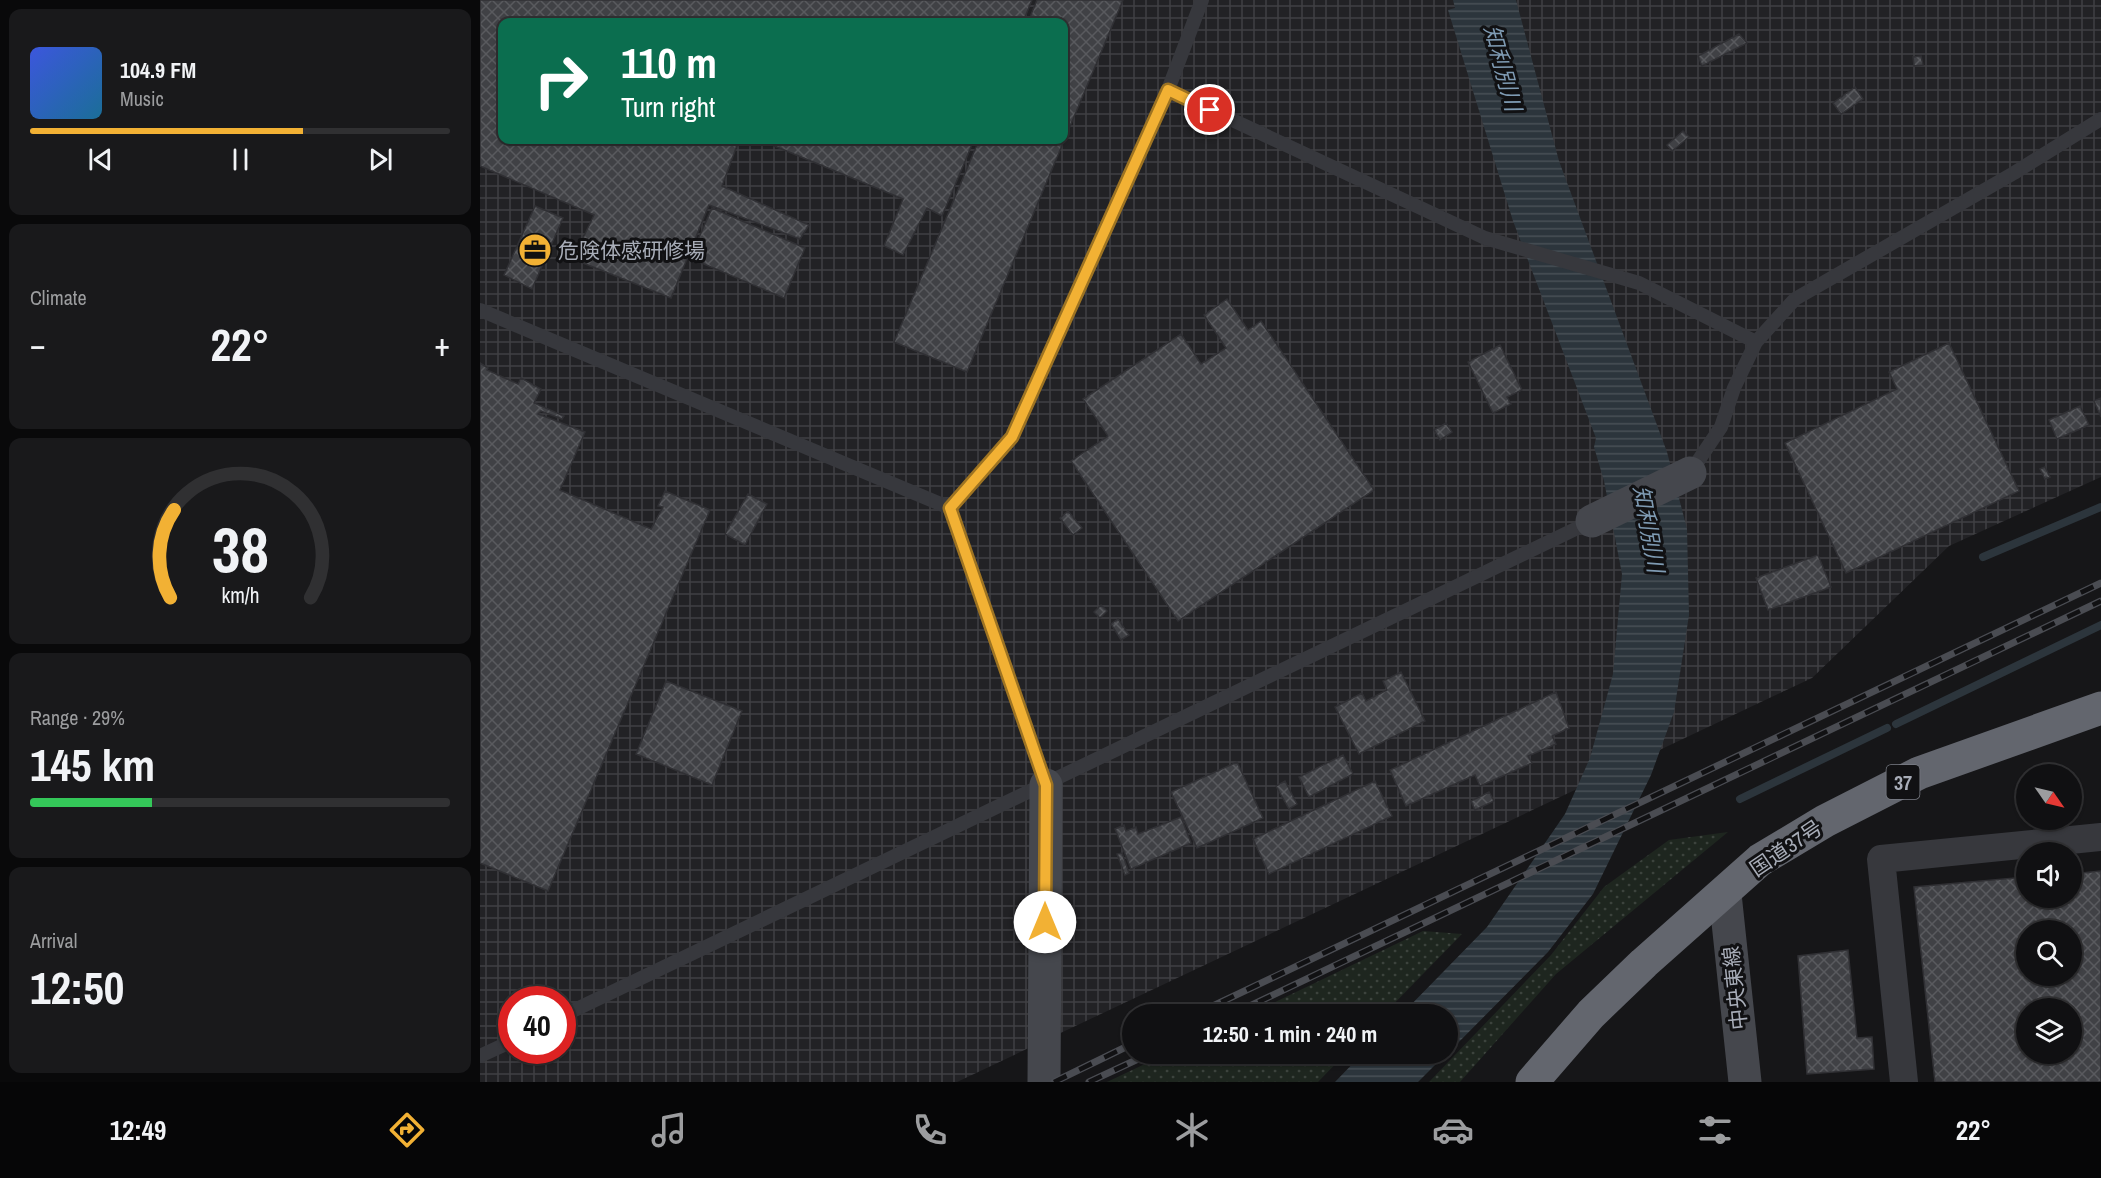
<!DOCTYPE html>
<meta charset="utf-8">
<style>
body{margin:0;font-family:"Archivo Narrow","Noto Sans JP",sans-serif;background:#19191b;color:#f1f3f6;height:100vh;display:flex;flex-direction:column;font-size:22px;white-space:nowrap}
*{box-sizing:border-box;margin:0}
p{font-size:20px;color:#9c9d9f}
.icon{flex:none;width:33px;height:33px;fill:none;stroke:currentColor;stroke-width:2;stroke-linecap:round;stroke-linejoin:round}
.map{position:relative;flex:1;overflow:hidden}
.details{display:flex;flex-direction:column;gap:9px;padding:9px;background:#09090a;width:480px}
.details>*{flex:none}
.guide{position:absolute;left:18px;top:18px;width:570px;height:126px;border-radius:12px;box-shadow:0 2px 4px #0004,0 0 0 2px #303032;background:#0b6e4f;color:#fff;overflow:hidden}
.needle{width:39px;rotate:124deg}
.fabs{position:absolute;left:1536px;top:764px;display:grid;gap:12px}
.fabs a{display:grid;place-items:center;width:66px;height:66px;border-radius:50%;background:#101012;box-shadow:0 2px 4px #0004,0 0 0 2px #303032;font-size:30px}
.speed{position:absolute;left:18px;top:986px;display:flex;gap:12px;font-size:30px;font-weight:700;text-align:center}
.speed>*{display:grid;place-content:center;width:78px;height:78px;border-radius:50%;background:#101012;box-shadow:0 2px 4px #0004,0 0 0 2px #303032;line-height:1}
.speed .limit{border:9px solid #d22;background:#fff;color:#111}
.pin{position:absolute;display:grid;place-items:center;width:51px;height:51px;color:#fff;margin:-26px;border:3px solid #fff;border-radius:50%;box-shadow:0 2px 6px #0007}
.me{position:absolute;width:66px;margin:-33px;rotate:0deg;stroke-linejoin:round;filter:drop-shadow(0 0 4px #0008)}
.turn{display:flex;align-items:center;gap:21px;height:126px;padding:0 24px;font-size:27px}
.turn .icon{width:78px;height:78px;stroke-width:2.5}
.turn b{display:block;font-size:42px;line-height:51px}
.big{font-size:45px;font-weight:800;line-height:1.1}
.details .tile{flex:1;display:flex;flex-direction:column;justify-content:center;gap:9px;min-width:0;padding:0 21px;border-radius:12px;background:#19191b}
.details .dial{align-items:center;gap:0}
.dial svg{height:156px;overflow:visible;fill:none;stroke:#303032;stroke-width:7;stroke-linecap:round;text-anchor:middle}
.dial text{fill:#f1f3f6;stroke:none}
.song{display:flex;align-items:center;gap:18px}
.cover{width:72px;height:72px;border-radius:9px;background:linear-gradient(135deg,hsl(230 70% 55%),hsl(200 70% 35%))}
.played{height:6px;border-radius:3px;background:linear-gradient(90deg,#f2b134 65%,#303032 65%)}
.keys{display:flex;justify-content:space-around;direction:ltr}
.heat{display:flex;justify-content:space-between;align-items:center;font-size:33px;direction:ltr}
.charge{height:9px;border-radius:4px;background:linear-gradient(90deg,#34c759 29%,#303032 0)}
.trip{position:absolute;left:642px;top:1004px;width:336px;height:60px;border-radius:30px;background:#101012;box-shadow:0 2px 4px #0004,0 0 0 2px #303032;font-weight:800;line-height:60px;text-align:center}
.tabs{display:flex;height:96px;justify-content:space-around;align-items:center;background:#060607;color:#9c9d9f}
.tabs .icon{width:42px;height:42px}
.tabs .selected{color:#f2b134}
.tabs b{font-size:27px;color:#f1f3f6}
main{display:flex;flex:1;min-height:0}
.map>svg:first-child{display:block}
.industrial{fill:url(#industrial-grid);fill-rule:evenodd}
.grass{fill:url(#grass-dots)}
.water{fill:url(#water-rules)}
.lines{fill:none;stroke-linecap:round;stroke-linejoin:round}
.stream{stroke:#2c353c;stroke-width:8}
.building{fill:url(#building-cross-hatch);stroke:#303034;stroke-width:1.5;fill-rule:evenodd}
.lane{stroke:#37383d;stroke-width:14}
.street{stroke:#37383d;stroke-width:28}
.secondary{stroke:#45474d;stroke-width:33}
.highway{stroke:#63666e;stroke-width:33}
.rail-casing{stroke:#4a4c52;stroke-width:7}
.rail{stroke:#111113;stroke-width:4.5;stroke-dasharray:14;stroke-linecap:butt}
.route-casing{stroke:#9d7322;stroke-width:15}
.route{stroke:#f2b134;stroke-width:10}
.labels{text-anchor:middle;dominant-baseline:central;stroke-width:6;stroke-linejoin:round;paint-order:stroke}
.shield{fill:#111113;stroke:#7b7e86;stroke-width:1.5}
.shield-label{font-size:20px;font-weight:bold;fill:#a8adb8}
.poi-label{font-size:21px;fill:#a8adb8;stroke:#111113;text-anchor:start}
.street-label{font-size:21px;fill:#a8adb8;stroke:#111113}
.water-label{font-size:22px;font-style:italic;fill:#7f9bb3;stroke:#111113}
</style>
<main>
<section class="details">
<div class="tile">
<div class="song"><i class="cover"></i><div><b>104.9 FM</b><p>Music</p></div></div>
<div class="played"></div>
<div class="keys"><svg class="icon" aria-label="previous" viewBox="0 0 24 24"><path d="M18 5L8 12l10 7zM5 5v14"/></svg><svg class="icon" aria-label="pause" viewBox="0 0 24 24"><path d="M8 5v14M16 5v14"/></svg><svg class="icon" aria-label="next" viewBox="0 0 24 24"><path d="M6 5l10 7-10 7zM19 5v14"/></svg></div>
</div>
<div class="tile"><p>Climate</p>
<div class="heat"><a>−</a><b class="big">22°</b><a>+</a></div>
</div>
<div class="tile dial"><svg viewBox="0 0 100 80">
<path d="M14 69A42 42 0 1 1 86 69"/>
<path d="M14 69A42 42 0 0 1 16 24" stroke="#f2b134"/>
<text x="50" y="56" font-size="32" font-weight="700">38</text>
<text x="50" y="72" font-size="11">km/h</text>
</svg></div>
<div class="tile"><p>Range · 29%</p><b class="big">145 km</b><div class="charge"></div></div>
<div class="tile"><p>Arrival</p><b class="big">12:50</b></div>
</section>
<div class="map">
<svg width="1621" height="1082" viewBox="0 0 1621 1082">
<defs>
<pattern id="industrial-grid" width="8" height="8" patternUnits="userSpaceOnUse" patternTransform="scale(1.5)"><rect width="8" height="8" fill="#222225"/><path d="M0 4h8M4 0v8" fill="none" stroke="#3f3f43"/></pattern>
<pattern id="grass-dots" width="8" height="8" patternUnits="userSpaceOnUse" patternTransform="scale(1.5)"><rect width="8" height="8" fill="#1e261f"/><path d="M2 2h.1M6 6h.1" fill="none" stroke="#3c433d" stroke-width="1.8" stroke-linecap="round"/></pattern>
<pattern id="water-rules" width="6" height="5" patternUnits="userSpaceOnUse" patternTransform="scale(1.5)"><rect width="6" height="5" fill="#2c353c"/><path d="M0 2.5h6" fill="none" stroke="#485056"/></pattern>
<pattern id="building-cross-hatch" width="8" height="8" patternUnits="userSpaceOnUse" patternTransform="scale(1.5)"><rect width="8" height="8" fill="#404145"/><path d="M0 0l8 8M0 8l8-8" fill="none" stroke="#595a5e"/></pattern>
</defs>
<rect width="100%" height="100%" fill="#161618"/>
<path class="industrial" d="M0,0h1621v477l-152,69 -137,132 -855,404h-477zM22,22h562v118h-562zM32,999h50v51h-50z"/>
<path class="grass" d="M1248,832l-172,142 -96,108h-31l122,-127 53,-68 65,-47z
M943,931l39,3 -78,80h-134z
M688,1053h178l-28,29h-211z"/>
<path class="water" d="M973,0h63l43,161 108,291 20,77 2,86 -15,97 -23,63 -58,119 -45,58 -100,101v-39h-46l85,-87 78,-113 25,-56 23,-84 9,-100 -18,-93 -10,-34 2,-9 -83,-217 -65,-211 7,-2z
M883,1053h84l-29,29h-83z"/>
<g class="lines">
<path class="stream" d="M1503,557l118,-50
M1416,724l205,-99
M1260,799l147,-71"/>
</g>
<path class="building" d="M0,0h552l-9,22h-521v118h237l-17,46 87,39 -9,14 -91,-34 -38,93 -98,-39 21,-44 -114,-49z
M557,0h86l-156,372 -73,-30 85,-202h85v-118h-36z
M1259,34l8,9 -45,23 -4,-10z
M1441,56l2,9 -9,1 -1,-9z
M1375,87l8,12 -22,15 -8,-11z
M1203,131l6,6 -17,14 -5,-6z
M280,140h214l-32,76 -15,-8 -24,47 -19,-9 19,-47z
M55,206l28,12 -31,71 -28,-14z
M232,208l93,40 -21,50 -94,-40z
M747,299l21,31 13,-9 113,169 -196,131 -107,-160 37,-25 -25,-37 98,-65 20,30 25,-16 -22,-33z
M1469,343l70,148 -173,82 -61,-130 112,-54 -8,-17z
M1020,345l22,45 -15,7 4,7 -18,9 -25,-51z
M0,363l8,5 -1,2 31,14 3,-6 20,11 -7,14 30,13 -2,3 -21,-8 -3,3 47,18 -25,58 91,39 12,-22 -5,-1 7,-15 45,19 -162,381 -68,-28z
M1621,398v19l-7,-16z
M1600,406l9,19 -32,14 -8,-19z
M966,423l6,9 -12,8 -6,-10z
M1565,467l5,10 -5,2 -5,-10z
M268,494l19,10 -22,41 -20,-11z
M588,511l14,17 -9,7 -13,-17z
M1338,555l13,32 -63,23 -12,-32z
M621,605l6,6 -7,7 -6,-6z
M638,619l11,16 -8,5 -10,-16z
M921,672l24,49 -66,33 -24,-47 27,-14 4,8 21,-11 -4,-9z
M186,681l76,30 -30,74 -76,-31z
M1076,692l13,36 -17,8 4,8 -28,12 4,7 -52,23 -5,-11 -69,31 -16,-36z
M863,755l10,19 -44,23 -10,-20z
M757,762l26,56 -66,30 -26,-56z
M805,781l12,23 -8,5 -13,-23z
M895,781l17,35 -123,58 -16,-35z
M1009,792l5,9 -19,9 -4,-9z
M701,817l10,26 -60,26 -16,-40 9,-4 2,6 10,-4 2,7z
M642,853l7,20 -4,2 -8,-21z
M1621,871v211h-166l-21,-195 112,-10v20h46v-23zM1546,930h46v45h-46zM1546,1008h46v45h-46z
M1368,950l9,88 15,-1 2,32 -67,5 -9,-118z"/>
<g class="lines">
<path class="lane" d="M688,90l317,148 154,45 117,59
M0,310l470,198 96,277
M1210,473l31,-46 13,-39 22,-46 39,-43 219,-126 87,-54
M470,508l62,-71 156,-347 34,-90
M82,1016l1030,-495
M0,1056l32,-15"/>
<path class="street" d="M1424,1082l-23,-223 220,-22"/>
<path class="secondary" d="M1112,521l98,-48
M1245,894l20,188
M564,1082l2,-297"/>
<path class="highway" d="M1052,1082l59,-68 53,-51 116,-103 65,-39 94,-48 182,-65"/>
<g class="rail-casing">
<path id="rail" d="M716,1014l905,-431
M753,1014l868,-413
M574,1082l78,-38
M609,1082l62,-29"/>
</g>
<use href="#rail" class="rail"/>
</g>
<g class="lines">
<g class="route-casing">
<path id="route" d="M565,922l1,-137 -96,-277 62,-71 156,-347 42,20"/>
</g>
<use href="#route" class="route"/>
</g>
<defs>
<g id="office-disc" transform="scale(1.725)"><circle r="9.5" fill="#f2b134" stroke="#111113"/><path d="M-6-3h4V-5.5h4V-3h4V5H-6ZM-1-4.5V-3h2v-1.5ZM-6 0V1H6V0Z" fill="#111"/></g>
</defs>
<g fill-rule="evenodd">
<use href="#office-disc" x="55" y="250"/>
</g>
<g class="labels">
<rect class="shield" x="1406.5" y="765" width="33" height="34" rx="4.5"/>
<g class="shield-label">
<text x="1423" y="782">37</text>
</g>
<g class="poi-label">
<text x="78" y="250">危険体感研修場</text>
</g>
<g class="street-label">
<text transform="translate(1306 848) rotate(-34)">国道37号</text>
<text transform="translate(1255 988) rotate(-96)">中央東線</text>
</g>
<g class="water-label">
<text transform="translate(1023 68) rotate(75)">知利別川</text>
<text transform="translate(1169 529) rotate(80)">知利別川</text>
</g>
</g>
</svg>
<div class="fabs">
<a><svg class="needle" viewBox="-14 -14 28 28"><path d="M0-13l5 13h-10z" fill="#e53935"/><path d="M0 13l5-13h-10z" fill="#9c9d9f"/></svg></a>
<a><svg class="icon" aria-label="sound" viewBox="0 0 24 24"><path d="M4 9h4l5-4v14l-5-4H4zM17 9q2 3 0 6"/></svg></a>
<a><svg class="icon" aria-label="search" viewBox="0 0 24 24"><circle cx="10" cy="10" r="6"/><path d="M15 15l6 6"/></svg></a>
<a><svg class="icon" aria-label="layers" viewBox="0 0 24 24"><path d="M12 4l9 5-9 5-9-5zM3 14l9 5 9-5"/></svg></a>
</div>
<div class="speed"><div class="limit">40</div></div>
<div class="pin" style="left:730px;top:110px;background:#d93025"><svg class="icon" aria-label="arrive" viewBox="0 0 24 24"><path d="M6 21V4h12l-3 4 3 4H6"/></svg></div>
<svg class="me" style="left:565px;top:922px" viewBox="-20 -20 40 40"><circle r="19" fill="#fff"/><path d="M0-13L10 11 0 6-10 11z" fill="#f2b134"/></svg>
<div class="trip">12:50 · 1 min · 240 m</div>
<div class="guide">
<div class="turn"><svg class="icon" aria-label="right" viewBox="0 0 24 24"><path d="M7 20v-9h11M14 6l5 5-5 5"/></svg><div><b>110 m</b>Turn right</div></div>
</div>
</div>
</main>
<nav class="tabs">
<b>12:49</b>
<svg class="icon selected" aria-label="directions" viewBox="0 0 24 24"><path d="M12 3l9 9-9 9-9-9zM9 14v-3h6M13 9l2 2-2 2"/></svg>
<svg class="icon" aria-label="music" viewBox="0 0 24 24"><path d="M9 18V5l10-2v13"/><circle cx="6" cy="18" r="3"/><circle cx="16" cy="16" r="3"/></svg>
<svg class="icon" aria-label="phone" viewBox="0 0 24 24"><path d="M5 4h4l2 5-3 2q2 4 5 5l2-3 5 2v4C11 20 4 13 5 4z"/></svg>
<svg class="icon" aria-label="climate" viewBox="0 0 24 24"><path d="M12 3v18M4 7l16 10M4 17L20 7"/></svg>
<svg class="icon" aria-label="car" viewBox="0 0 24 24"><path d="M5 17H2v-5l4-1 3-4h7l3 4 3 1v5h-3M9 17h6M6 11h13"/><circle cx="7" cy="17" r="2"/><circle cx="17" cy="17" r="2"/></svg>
<svg class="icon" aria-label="filters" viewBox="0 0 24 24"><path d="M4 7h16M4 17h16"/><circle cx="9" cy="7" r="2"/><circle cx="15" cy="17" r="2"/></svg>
<b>22°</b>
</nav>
